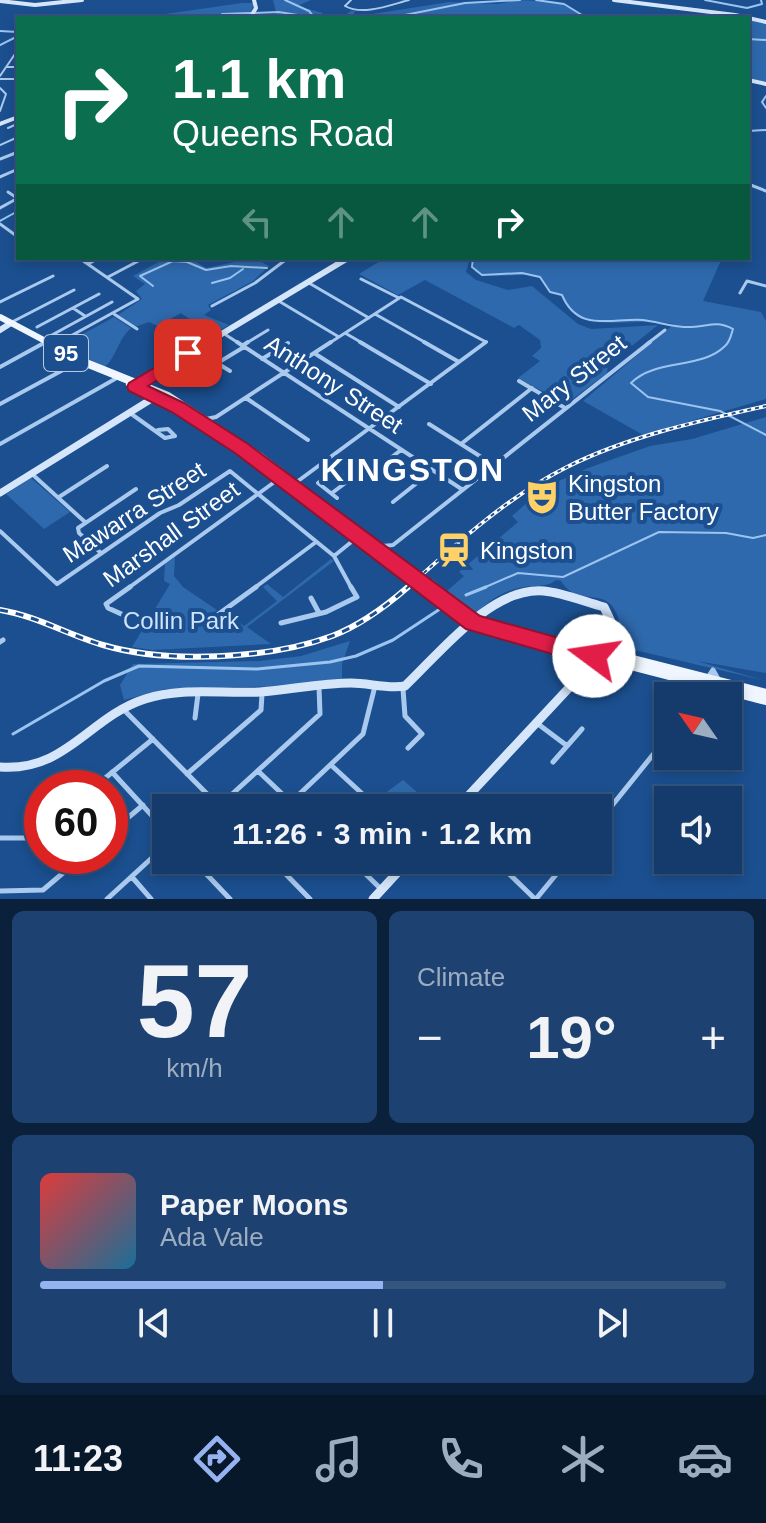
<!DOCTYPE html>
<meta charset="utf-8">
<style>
body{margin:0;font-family:Helvetica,sans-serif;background:#1d4271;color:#f1f3f6;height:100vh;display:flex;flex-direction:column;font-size:30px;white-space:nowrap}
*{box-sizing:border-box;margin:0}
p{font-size:26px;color:#9dadc1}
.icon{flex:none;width:44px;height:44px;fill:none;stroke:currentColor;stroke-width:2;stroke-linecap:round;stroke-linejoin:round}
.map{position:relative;height:899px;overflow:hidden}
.drawer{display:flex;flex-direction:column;gap:12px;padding:12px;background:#0b203b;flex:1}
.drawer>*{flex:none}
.guide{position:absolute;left:16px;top:16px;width:734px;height:244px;border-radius:0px;box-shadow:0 4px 12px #0003,0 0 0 2px #33557e;background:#0b6e4f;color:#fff;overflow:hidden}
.needle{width:52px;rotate:304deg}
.tools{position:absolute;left:654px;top:682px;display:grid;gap:16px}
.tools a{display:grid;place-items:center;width:88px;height:88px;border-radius:0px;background:#143b6b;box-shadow:0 4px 12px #0003,0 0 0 2px #33557e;font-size:40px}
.speed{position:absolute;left:24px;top:770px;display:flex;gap:16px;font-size:40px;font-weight:700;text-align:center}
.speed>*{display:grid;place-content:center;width:104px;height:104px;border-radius:50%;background:#143b6b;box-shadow:0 4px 12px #0003,0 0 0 2px #33557e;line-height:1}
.speed .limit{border:12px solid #d22;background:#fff;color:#111}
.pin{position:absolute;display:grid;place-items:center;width:68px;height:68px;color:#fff;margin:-34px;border-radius:16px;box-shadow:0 4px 12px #0006}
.me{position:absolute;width:88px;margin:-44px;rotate:284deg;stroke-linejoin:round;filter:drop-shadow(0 0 6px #0008)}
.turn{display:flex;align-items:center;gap:28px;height:168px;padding:0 24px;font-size:36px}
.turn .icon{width:104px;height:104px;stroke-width:2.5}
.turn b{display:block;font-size:56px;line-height:68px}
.lanes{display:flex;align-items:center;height:76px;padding:0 24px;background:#0003;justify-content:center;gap:40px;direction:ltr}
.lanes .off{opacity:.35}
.big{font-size:60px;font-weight:700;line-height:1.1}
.drawer .card{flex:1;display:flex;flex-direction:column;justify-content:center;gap:12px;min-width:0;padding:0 28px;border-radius:12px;background:#1d4271}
.drawer .dial{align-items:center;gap:0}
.dial b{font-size:104px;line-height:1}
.song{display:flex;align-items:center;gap:24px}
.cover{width:96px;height:96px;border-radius:12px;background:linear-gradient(135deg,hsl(0 70% 55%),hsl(200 70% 35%))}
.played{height:8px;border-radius:4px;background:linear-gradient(90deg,#95b2f1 50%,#33557e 50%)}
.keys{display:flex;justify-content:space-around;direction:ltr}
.heat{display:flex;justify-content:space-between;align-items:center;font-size:44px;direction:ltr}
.drawer .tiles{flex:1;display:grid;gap:12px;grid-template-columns:1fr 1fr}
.card:last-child{grid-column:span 2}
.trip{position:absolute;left:152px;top:794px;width:460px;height:80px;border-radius:0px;background:#143b6b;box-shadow:0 4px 12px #0003,0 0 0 2px #33557e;font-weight:700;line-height:80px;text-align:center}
.tab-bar{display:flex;height:128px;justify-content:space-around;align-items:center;background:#08182b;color:#9dadc1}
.tab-bar .icon{width:56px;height:56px}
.tab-bar .on{color:#95b2f1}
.tab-bar b{font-size:36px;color:#f1f3f6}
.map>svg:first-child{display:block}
.green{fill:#2e69ad}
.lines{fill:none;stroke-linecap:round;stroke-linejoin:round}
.stream-far1{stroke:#9cc4f0;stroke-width:2}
.stream{stroke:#9cc4f0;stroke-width:3}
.street-far3{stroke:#a9c9ee;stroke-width:2}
.street-far2{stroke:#a9c9ee;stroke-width:3}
.street-far1{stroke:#a9c9ee;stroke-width:4}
.street{stroke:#a9c9ee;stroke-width:5}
.secondary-far3{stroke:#d6e6fa;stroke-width:4}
.secondary-far2{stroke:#d6e6fa;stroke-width:6}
.secondary-far1{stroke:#d6e6fa;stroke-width:7}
.secondary{stroke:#d6e6fa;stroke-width:9}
.primary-far2{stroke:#f0f6ff;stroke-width:6}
.primary-far1{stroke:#f0f6ff;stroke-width:8}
.primary{stroke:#f0f6ff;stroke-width:10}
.rail-far1-casing{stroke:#fff;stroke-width:4}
.rail-casing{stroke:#fff;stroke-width:6}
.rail-far1{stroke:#1b4f8f;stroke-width:2;stroke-dasharray:4;stroke-linecap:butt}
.rail{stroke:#1b4f8f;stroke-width:3;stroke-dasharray:8;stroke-linecap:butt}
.primary-bridge-far1{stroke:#f0f6ff;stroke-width:8}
.primary-bridge{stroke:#f0f6ff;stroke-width:10}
.route{fill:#e11d48;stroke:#92132f;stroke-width:2}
.labels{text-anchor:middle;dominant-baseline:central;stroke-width:8;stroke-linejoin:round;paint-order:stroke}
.shield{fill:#1b4f8f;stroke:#bbcadd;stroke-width:2}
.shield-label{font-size:22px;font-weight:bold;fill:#fff}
.street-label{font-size:24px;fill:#fff;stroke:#1b4f8f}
.poi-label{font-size:24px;fill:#fff;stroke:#1b4f8f;text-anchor:start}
.park-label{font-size:24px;fill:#cfe3fa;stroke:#1b4f8f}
.district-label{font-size:32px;font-weight:bold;letter-spacing:2px;fill:#fff;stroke:#1b4f8f}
</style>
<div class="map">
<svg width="766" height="899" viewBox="0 0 766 899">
<rect width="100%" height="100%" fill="#1b4f8f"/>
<path class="green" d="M273,0h38l-14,6 26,7 -3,2 8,3h-58l7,-2z
M520,0l38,2 29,16h-246l10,-7h4l-2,4 7,1 89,-14 48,2z
M242,3h12l-3,11 -6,4h-108z
M748,19l18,5v58l-18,-3z
M166,258h24l16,10 48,-10 15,8 -16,15 -45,24 3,5 -7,5 25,10 -34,20 -13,-9 16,-11 -17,-12 -23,13 -9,-4 -14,5 -17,-12 24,-16 -6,-8 9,-7 -12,-8z
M385,258h85l-4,14 10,8 32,10 24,-4 46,38 13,5 67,-4 -50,40 -1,8 -41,31 -48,-26 22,-17 -8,-5 9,-8 -1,-8 -21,-15 -5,3 -89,-48 -27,15 -39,-21z
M722,258l-19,43 58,11 5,9v78l-123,36 -60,-34 91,-77c-28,-6 -78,5 -97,-8 -9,-7 -9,-13 -15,-21l-12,-3 -10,-15c-21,-6 -46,4 -65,-5l-3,-13z
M114,317l17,11c-13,11 -14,28 -26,39l-44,-21z
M766,417v256l-69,-12 69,20 -144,-34c-2,-76 -40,-32 -61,-66l-5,-1c-9,8 -25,5 -37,8 -18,4 -32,14 -44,27l-47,-32 5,-4 14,12 17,-15 -5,-4 59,-50 -6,-6 33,-29 43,-19 62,-22 42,-7z
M31,478l39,34 -26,17 -38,-35z
M175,557l-1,19 9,11 34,23 -9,7 2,5 17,-8 17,12 33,-25 -14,-14 4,-3 16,13 48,-38 3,2 -87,66 24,17 -119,6 -20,-3 38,-63 -6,-3 1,-17z
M350,641l-8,23v14l-54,8 -123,3 -41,11 -4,-15 13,-21 127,-3 41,-5z
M403,780l21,18 -9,10h-34l3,-6 -3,-6z"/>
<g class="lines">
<path class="stream-far1" d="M285,0l24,11 5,6
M536,0l28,4 23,14
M705,0l42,8 15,-4 -1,-4
M222,14l57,-2 37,6
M390,18l75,-15 55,-3
M0,31l18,1
M748,39l18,1
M0,45l18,-9
M766,96l-4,6 4,6
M748,131l18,-1
M0,221l18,-10
M473,258l-1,9 10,8 40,-2 18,4 10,15 12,3c16,38 49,23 81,25 16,2 33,8 49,7 17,-1 25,-7 41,2 -2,6 -3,13 -8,17 -24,24 -69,12 -94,37l17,14 72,14 46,24
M212,283l18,-5 13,-9
M153,286l-13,-10 33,-15 14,1 19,8 25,-4 36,2
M481,589l37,-16 45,4 96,-45 67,1 27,5 13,-3"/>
<path class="stream" d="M466,595l20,-8
M13,734l91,-53 35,-15 118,3 73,-7 26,-6 37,-16 47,-31"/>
<path class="street-far3" d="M351,0l-6,6c18,10 45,-1 64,-6
M6,67h9
M0,76l17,-25
M0,79h18
M0,88l6,6 -6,17
M8,128l9,-4
M0,145l18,-8"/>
<path class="street-far2" d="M0,159l18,-7
M0,177l18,-8
M748,184l18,7
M8,192l9,6
M0,208l18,-10
M0,224l18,13
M88,264l11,-6
M108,277l36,-19
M361,279l38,19
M309,283l60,35
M740,293l7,-12 19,5
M277,300l62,37
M0,302l53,-26
M212,306l43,-23 33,-25
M73,308l12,8
M114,314l23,15
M375,314l53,30
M12,322l62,-32
M37,327l62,-33
M345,333l19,11
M52,335l60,-33
M226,335l14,9
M56,344l82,-45 -59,-41
M245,344l23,-14
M328,344l73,-47 85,45 -3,2
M647,344l18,-14"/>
<path class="street-far1" d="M237,342l226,148
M360,342l71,42
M424,342l35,20
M56,344l3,-2
M242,346l6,-4
M314,353l85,54
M262,359l26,-16
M217,363l13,8
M0,367l42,-23
M201,373l43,-26
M519,381l46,27
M246,398l62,42
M0,404l76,-41
M130,413l35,25 10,-2 -7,-7 -10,1
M206,419l10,-2 115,-75
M429,424l65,41
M0,444l115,-65
M461,444l71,-56
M32,474l53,48
M294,484l192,-142
M332,493l16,-12
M59,497l48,-31
M337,498l-19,-15 17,-13 13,11 11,1 42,-32
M393,502l39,-31
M317,510l92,71
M0,531l57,53 103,-71 19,-8 51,-34 104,85 18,33
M382,546l11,-1 257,-203
M101,553l-22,-20 -1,-5 58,-39
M334,556l21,-17
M127,589l153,-111
M253,589l63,-47"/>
<path class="street" d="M311,598l8,15
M216,616l40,-29
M128,617l-20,-9 -2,-4 24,-17
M281,623l45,-11 31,-15 -6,-10
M473,628l11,3
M0,642l3,-2
M709,676l4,-6 5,9
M403,689l2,27 17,18 -14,14
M700,696l11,-7
M124,710l95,96
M195,718l3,-24
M538,724l28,21
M553,762l29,-33
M331,765l38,35 9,3
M258,771l39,37
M112,772l54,59
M187,774l74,-64 1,-16
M93,788l60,-49
M291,802l72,-68 11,-44
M219,806l101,-92 -1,-27
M598,823l70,-87
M110,833l33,-28
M0,838h29l13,-8
M193,860l37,39
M272,860l38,39
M351,860l29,28
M498,863l37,36
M493,869l8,-9
M132,877l19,22
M0,891l43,-1 40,-34
M107,899l59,-54
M536,899l32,-39"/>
<path class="secondary-far3" d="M614,0l121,15 31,7
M0,1l35,4 47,-5
M250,18l6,-10 -2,-8
M748,80l18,4
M0,124l18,-7"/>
<path class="secondary-far2" d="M0,330l11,-7
M205,344l143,-86"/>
<path class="secondary-far1" d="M137,385l71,-43
M0,493l158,-98"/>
<path class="secondary" d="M0,767c66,5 89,-50 145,-68 36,-12 77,-5 115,-7 30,-2 60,-9 91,-9 18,0 36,6 54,3 35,-33 87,-100 139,-95 20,2 41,11 60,16l9,19 -6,21 -150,161
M373,899l36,-39"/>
<path class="primary-far2" d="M0,317l51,27"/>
<path class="primary-far1" d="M47,342l39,21 82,33 91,60 159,122
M130,384l42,20
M285,482l34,26"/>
<path class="primary" d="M427,590l41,29
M485,627l281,73
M609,643l6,13
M574,645l192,49
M579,653l4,17"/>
<g class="rail-far1-casing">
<path id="rail-far1" d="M406,589c50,-45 101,-92 161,-122 62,-31 132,-46 199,-61"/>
</g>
<g class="rail-casing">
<path id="rail" d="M0,610c37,6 68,25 103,35 64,19 167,14 229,-9 29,-11 53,-29 76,-49"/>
</g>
<use href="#rail-far1" class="rail-far1"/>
<use href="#rail" class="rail"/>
<path class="primary-bridge-far1" d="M415,581l10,8"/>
<path class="primary-bridge" d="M423,587l4,3
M468,619l17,8"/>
</g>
<path class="route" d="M188,348l8,5 -2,4 -46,29 36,17 64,41 232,172 122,34 3,6 -3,7 -8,3 -128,-37 -231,-176 -63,-41 -43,-21 -2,-4 2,-4z"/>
<defs>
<g id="theatre-bare" transform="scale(2.76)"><path d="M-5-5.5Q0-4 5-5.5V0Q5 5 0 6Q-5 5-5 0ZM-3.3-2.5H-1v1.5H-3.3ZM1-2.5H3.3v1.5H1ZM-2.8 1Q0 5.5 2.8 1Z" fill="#ffd166" stroke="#1b4f8f" stroke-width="2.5" paint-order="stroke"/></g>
<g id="station-bare" transform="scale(2.76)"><path d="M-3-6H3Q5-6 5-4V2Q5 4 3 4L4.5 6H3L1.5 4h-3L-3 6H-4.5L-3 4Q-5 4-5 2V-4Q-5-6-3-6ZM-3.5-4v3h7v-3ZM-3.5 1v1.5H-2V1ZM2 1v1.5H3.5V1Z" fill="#ffd166" stroke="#1b4f8f" stroke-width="2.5" paint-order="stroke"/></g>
</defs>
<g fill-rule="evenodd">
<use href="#theatre-bare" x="542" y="497"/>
<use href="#station-bare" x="454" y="550"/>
</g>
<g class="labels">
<rect class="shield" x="44" y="335" width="44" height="36" rx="6"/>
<g class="shield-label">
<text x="66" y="353">95</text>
</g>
<g class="street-label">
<text transform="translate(574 378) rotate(-38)">Mary Street</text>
<text transform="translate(334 384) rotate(33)">Anthony Street</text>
<text transform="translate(134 512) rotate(-33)">Mawarra Street</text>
<text transform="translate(171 534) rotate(-36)">Marshall Street</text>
</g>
<g class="poi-label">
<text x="568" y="483">Kingston<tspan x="568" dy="28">Butter Factory</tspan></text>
<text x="480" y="550">Kingston</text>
</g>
<g class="park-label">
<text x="181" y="620">Collin Park</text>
</g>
<g class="district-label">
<text x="413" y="470">KINGSTON</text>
</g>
</g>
</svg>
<div class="tools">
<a><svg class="needle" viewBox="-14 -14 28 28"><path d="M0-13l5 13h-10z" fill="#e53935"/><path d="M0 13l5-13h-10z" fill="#9dadc1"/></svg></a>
<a><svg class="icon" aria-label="sound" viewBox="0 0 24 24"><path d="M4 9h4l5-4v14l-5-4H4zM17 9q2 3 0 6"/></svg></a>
</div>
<div class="speed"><div class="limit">60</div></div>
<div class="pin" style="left:188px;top:353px;background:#d93025"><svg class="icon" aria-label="arrive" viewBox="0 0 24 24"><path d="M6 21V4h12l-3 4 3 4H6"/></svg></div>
<svg class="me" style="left:594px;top:656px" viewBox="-20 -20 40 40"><circle r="19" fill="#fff"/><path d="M0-13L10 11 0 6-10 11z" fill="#e11d48"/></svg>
<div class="trip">11:26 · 3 min · 1.2 km</div>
<div class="guide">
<div class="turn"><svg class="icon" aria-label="right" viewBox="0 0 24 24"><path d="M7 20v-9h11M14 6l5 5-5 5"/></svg><div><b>1.1 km</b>Queens Road</div></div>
<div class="lanes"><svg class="icon off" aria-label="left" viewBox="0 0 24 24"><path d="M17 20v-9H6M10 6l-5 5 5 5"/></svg><svg class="icon off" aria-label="ahead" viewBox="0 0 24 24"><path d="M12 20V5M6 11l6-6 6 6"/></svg><svg class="icon off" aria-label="ahead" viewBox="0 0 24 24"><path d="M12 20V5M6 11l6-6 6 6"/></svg><svg class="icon" aria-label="right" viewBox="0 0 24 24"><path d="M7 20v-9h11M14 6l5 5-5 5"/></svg></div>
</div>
</div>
<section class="drawer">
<div class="tiles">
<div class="card dial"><b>57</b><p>km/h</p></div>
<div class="card"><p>Climate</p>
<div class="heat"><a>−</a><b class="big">19°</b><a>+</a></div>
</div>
<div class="card">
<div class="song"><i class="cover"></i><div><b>Paper Moons</b><p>Ada Vale</p></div></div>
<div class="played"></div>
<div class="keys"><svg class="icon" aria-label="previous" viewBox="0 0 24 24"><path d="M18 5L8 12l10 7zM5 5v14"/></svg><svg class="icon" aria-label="pause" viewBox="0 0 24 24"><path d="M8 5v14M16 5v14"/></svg><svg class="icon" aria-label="next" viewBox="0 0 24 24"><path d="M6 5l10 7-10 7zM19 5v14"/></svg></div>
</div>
</div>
</section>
<nav class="tab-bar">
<b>11:23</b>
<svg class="icon on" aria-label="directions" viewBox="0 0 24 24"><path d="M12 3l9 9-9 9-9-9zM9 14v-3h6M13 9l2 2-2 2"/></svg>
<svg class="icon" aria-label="music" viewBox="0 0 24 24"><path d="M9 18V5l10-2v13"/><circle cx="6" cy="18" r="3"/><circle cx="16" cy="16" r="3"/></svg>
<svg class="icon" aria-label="phone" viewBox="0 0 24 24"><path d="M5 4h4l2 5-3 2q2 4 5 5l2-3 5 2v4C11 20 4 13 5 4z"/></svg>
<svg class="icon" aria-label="climate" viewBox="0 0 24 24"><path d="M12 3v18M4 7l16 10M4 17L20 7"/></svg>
<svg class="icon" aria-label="car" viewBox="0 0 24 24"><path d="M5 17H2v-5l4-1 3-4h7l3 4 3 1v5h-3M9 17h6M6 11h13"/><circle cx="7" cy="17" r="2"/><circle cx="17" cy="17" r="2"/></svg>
</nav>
